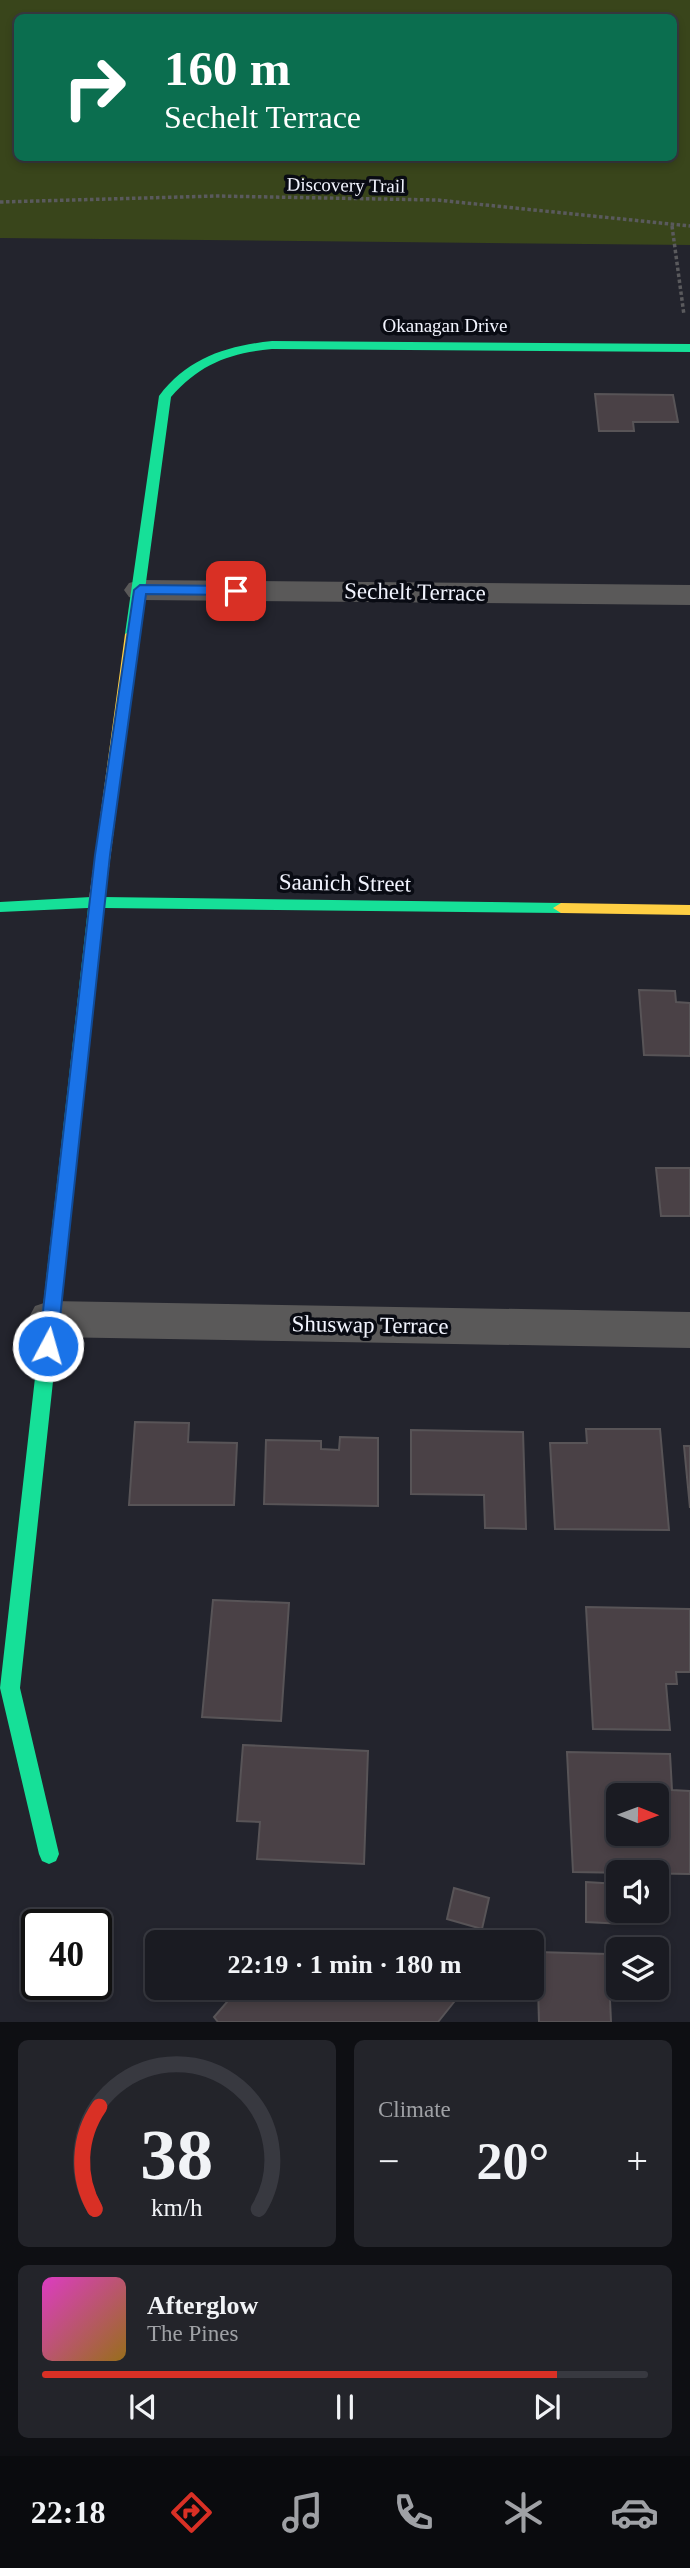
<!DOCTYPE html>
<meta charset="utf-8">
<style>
body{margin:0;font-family:"Times New Roman",serif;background:#23242a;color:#f1f3f6;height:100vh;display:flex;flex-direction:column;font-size:26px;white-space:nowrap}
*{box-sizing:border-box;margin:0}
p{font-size:23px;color:#9fa1a5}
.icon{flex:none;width:38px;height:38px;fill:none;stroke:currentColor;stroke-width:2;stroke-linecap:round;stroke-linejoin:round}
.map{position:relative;height:2022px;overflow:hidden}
.side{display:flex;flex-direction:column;gap:18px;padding:18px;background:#0e0f13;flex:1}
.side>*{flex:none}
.guide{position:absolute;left:14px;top:14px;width:663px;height:147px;border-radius:10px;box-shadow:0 4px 10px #0003,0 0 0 2px #383940;background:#0b6e4f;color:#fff;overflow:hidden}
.needle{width:46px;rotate:91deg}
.tools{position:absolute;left:606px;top:1783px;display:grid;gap:14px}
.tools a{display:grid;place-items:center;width:63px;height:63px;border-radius:10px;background:#1a1b22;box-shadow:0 4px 10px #0003,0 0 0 2px #383940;font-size:35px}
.speed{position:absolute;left:21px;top:1909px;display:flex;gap:14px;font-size:35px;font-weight:700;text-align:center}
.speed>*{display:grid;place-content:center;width:91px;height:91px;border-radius:50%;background:#1a1b22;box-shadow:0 4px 10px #0003,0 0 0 2px #383940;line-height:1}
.speed .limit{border:4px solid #111;border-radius:10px;background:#fff;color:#111}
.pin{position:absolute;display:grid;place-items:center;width:60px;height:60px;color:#fff;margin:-30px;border-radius:14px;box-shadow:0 4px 10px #0006}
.me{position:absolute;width:77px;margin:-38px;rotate:6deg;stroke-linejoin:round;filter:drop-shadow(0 0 5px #0008)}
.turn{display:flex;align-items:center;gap:24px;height:147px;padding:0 35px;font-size:32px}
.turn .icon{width:91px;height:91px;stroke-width:2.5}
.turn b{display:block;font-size:49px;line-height:60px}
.big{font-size:52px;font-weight:600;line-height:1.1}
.side .widget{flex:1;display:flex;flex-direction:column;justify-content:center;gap:10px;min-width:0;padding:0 24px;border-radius:10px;background:#23242a}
.side .dial{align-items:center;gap:0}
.dial svg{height:182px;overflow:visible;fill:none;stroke:#383940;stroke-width:7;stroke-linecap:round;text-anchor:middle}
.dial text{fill:#f1f3f6;stroke:none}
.song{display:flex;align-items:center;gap:21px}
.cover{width:84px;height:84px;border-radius:10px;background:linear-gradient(135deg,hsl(310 70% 55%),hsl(40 70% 35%))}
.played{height:7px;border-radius:4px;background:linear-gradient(90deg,#d93025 85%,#383940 85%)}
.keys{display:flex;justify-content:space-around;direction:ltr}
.heat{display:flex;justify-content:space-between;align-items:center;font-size:38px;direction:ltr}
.side .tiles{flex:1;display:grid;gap:18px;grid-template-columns:1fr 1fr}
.widget:last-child{grid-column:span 2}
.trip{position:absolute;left:145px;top:1930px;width:399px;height:70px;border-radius:10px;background:#1a1b22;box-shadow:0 4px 10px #0003,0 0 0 2px #383940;font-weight:600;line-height:70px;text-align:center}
.tabs{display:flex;height:112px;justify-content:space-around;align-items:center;background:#0a0b0e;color:#9fa1a5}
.tabs .icon{width:49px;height:49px}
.tabs .current{color:#d93025}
.tabs b{font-size:32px;color:#f1f3f6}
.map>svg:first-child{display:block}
.green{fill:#39451b;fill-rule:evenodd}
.building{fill:#4a4146;stroke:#585457;stroke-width:2;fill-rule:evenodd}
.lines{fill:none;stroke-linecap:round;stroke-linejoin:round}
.path{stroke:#5a5a5d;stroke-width:3.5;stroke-dasharray:3.5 2.5;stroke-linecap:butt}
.street{fill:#5a5959;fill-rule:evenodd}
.fast{fill:#16e098;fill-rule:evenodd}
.slow{fill:#ffcf43;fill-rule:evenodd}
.route{fill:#1a73e8;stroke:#114b97;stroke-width:2}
.labels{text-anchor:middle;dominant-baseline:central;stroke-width:7;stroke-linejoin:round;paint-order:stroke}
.far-street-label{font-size:19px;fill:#f2f4fe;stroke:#090b13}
.street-label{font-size:23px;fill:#f2f4fe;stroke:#090b13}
</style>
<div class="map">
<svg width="690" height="2022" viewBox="0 0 690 2022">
<rect width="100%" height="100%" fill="#23242d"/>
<path class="green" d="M0,0h690v245l-690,-7zM18,18h656v140h-656z"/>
<path class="building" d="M595,394l78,1 5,27h-45l1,9h-35z
M639,990l36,1 1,11 14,1v53l-46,-1z
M656,1168h34v48h-29z
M135,1422l54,1 -1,19 49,1 -3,62h-105z
M586,1429h74l9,101 -114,-1 -5,-86h37z
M411,1430l112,2 3,97 -41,-1 -1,-33 -73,-1z
M340,1437l38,1v68l-114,-2 2,-64 55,1v8l18,1z
M684,1446h6v62z
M213,1600l76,3 -8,118 -79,-4z
M586,1607l104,2v63h-14l1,12h-11l4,46 -77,-1z
M243,1745l125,6 -4,113 -107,-5 3,-37 -23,-1z
M567,1752l103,2 2,36 18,1v83l-117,-2zM618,1796h38v38h-38z
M586,1882l32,2v27h6v13l-38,-2z
M454,1888l35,10 -7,31 -35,-10z
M537,1952l71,2 3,68h-72z
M239,1988h208l11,9 -20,25h-220l-4,-5z"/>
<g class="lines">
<path class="path" d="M0,202l216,-6 221,4 253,26
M672,226l12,89"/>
<path class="street" d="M140,580l550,5v20l-550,-5 -11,-3 -5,-7 5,-7z
M50,1301l640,11v36l-640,-11 -15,-5 -7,-13 7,-13z"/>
<path class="fast" d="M272,341l418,3v8l-418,-3c-43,4 -72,15 -101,48l-32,237 -7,4 -5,-1 -2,-3 34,-238c29,-38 67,-50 113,-55z
M97,894l6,3 458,6 8,5 -8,5 -457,-5 -84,780 39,166 -3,7 -7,3 -7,-3 -3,-7 -39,-166 88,-780 -88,4v-10l91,-5z"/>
<path class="slow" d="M132,630l7,4 -34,265 -8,5 -8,-5 36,-265z
M561,903l129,2v10l-129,-2 -8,-5z"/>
</g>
<path class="route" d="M140,585l96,1 6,5 -6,4 -90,-1 -36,261 -53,491 -3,5 -6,2 -7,-2 -2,-5 56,-491 39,-265z"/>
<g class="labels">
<g class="far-street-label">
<text transform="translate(346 185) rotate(1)">Discovery Trail</text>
<text x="445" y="325">Okanagan Drive</text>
</g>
<g class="street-label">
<text transform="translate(415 592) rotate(1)">Sechelt Terrace</text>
<text transform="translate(345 883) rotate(1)">Saanich Street</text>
<text transform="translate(370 1325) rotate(1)">Shuswap Terrace</text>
</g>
</g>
</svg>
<div class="tools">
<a><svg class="needle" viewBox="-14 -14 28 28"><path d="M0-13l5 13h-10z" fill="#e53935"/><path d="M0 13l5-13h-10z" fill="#9fa1a5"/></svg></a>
<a><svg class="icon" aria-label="sound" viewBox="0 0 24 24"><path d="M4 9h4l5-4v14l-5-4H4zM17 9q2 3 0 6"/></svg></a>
<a><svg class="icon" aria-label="layers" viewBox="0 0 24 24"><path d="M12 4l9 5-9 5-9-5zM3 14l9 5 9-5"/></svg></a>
</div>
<div class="speed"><div class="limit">40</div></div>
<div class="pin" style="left:236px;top:591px;background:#d93025"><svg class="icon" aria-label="arrive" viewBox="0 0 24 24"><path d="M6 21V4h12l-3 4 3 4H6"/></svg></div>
<svg class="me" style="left:48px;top:1346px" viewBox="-20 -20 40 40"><circle r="17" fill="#1a73e8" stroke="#fff" stroke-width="3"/><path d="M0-11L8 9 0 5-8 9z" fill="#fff"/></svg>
<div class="trip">22:19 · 1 min · 180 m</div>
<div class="guide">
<div class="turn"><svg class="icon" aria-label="right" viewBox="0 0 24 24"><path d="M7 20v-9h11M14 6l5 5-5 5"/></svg><div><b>160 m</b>Sechelt Terrace</div></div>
</div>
</div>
<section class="side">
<div class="tiles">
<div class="widget dial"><svg viewBox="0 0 100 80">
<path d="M14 69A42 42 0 1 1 86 69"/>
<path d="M14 69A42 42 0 0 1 16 24" stroke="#d93025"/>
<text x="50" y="56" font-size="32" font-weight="700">38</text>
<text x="50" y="72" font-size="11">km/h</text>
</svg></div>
<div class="widget"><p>Climate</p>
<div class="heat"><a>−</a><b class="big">20°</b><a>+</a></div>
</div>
<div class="widget">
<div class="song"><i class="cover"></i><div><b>Afterglow</b><p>The Pines</p></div></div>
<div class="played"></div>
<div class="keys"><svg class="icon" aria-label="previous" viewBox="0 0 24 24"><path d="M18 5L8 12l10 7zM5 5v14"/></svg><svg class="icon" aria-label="pause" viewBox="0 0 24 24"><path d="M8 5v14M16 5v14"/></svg><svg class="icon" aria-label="next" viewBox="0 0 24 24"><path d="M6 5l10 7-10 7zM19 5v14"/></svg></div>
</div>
</div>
</section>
<nav class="tabs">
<b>22:18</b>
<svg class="icon current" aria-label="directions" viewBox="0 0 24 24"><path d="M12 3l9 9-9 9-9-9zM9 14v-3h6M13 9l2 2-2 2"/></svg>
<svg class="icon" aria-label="music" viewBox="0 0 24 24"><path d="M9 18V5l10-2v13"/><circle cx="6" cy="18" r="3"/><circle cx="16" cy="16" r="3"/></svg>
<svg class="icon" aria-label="phone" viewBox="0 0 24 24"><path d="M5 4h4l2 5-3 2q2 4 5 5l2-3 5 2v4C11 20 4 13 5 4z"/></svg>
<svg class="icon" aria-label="climate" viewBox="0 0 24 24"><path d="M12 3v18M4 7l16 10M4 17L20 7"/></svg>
<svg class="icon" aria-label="car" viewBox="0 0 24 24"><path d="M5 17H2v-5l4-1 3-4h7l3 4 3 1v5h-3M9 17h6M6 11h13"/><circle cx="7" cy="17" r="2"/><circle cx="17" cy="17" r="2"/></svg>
</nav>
